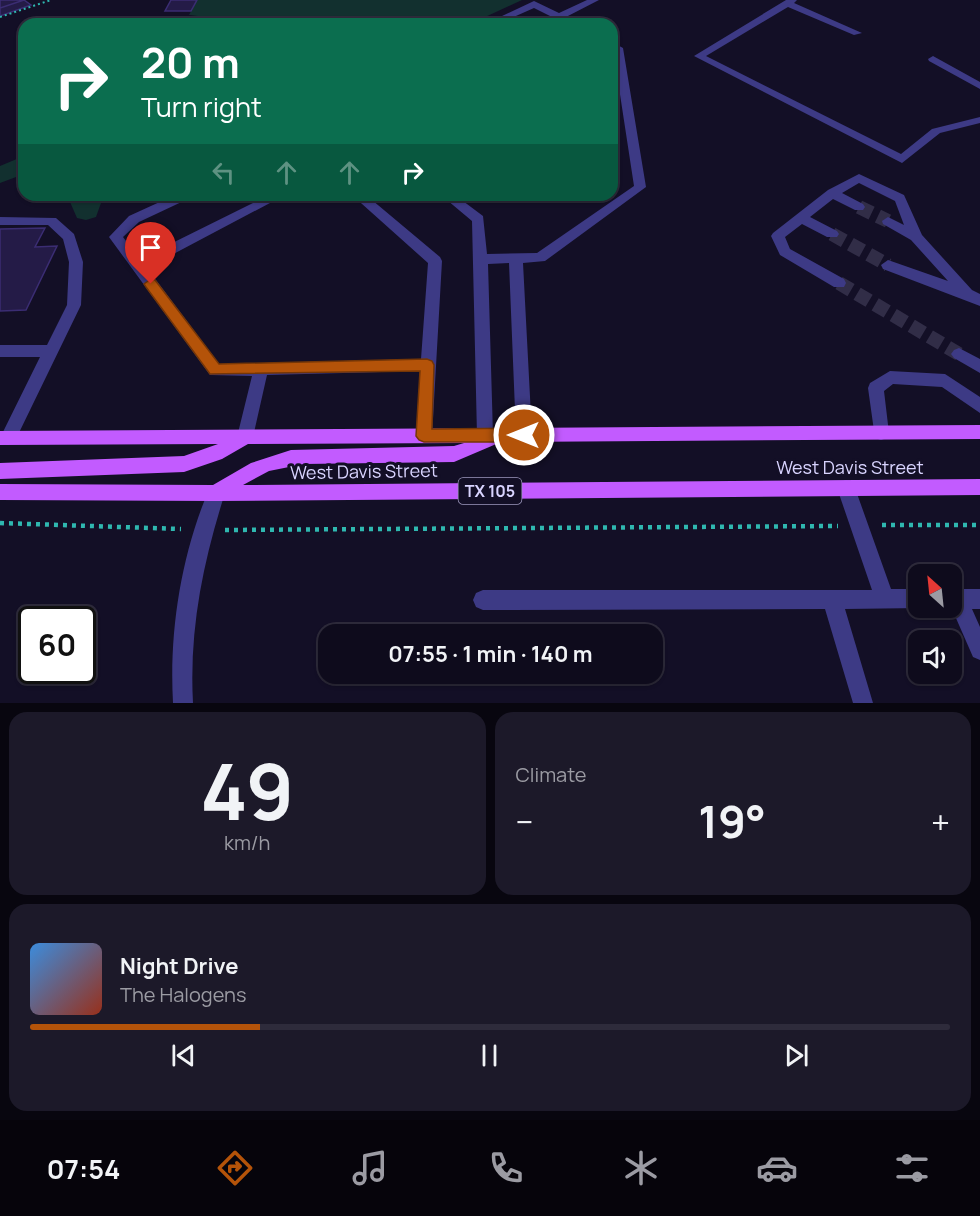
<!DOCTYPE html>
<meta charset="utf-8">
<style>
body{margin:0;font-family:Manrope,sans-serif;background:#1c1929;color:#f1f3f6;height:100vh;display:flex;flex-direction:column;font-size:22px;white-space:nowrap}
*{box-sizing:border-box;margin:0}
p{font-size:20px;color:#9b9ba3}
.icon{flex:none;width:33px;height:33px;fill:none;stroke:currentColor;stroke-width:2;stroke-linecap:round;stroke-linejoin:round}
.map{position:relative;height:703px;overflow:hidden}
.drawer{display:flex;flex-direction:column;gap:9px;padding:9px;background:#08060f;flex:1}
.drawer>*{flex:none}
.guide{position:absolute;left:18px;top:18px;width:600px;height:183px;border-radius:18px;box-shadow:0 2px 4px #0004,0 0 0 2px #2e2b3b;background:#0b6e4f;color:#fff;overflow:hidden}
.needle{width:39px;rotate:333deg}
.buttons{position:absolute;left:908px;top:564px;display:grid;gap:12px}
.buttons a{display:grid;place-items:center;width:54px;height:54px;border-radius:12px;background:#0e0b1c;box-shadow:0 2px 4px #0004,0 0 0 2px #2e2b3b;font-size:30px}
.speed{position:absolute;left:18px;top:606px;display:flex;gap:12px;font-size:30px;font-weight:700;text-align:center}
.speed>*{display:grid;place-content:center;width:78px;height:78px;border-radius:50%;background:#0e0b1c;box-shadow:0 2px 4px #0004,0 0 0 2px #2e2b3b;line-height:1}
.speed .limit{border:3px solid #111;border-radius:9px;background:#fff;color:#111}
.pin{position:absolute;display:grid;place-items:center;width:51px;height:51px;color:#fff;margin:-62px -26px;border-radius:50% 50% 50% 0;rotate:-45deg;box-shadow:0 0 6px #0007}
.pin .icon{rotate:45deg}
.me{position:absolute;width:66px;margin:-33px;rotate:270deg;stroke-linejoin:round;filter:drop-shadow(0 0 4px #0008)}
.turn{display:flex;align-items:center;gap:21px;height:126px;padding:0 24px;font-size:27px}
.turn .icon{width:78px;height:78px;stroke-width:2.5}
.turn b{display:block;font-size:42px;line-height:51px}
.lanes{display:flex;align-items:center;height:57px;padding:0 24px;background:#0003;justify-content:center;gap:30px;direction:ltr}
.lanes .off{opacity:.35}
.big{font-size:45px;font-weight:700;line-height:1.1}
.drawer .widget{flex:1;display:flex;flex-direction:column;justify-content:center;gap:9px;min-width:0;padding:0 21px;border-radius:18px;background:#1c1929}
.drawer .dial{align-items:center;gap:0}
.dial b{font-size:78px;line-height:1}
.song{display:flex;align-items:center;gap:18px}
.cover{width:72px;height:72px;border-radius:9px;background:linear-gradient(135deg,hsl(210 70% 55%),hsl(10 70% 35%))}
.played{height:6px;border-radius:3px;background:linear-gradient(90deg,#b45309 25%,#2e2b3b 25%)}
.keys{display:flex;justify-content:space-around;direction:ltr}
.heat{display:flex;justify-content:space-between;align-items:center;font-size:33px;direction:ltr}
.drawer .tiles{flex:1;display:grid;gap:9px;grid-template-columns:1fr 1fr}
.widget:last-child{grid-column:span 2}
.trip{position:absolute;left:318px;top:624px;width:345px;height:60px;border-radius:18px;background:#0e0b1c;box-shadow:0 2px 4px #0004,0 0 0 2px #2e2b3b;font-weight:700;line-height:60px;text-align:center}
.menu{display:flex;height:96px;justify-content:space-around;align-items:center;background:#06040b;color:#9b9ba3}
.menu .icon{width:42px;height:42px}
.menu .on{color:#b45309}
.menu b{font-size:27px;color:#f1f3f6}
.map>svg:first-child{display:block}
.green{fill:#12302f}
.building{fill:#241b47;stroke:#3b2d73;stroke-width:1.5}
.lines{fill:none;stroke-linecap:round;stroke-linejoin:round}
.minor-tunnel{stroke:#312d47;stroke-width:14;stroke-dasharray:14 7;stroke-linecap:butt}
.path-far1{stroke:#2fb8b0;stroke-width:2;stroke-dasharray:2 3;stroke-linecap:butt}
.path{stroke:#2fb8b0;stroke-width:4.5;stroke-dasharray:4 5;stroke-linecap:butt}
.minor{fill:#3d3a85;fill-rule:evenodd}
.major{fill:#c25bff;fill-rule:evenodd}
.route{fill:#b45309;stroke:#753606;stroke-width:1.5}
.labels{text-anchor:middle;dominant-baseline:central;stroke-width:6;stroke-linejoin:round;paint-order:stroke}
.shield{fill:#130f26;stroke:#9e99be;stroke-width:1.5}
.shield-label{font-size:16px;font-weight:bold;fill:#d9d4ff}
.street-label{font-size:18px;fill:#d9d4ff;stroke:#130f26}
</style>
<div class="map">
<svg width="980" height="703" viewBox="0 0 980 703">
<rect width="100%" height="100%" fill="#130f26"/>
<path class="green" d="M197,0h325l-52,24h-253l-17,-1 -2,-2 8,-4 -17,-2z
M24,156v18l-24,9v-17z
M67,195h44l-10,8 -5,14 -10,3 -9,-2z"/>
<path class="building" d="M0,0h24l-24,8z
M24,0l7,5 -31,11v-8z
M171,0h26l-6,11h-26z
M45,228l-10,19 22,-1 -31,64 -26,1v-82z"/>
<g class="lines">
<path class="minor-tunnel" d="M859,207l29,14
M832,234l56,31
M839,283l120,71"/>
<path class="path-far1" d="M0,17l51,-17"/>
<path class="path" d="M0,523l181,6
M882,525h98
M225,530l613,-4"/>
<path class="minor" d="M587,0h12l-33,17 12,7h-12l-32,-16 -36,16h-13l49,-23 25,12z
M786,0h11l-3,3 68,30 -8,2 -66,-28 -82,49 195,98 31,-25 48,-12v6l-40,10 -38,30 -208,-107z
M612,42l11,6 23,139 -101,74 -22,2 9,172 -2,5 -6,2 -6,-2 -2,-5 -7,-172 -21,1 5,171 -2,5 -6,2 -6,-2 -2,-5 -5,-214 -31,-26h14l28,21 4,38 50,-1 97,-67z
M933,56l47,26v7l-51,-28 -1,-2z
M859,174l45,21 18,40 50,55 8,4v12l-97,-37 -2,-4 7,-5 60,21 -37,-41 -28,-16 -1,-3 6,-4 16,8 -9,-24 -36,-18 -17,10 21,11 2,3 -2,3h-8l-22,-11 -23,18 27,14 2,3 -2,3h-10l-25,-13 -17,13 5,12 54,30 2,4 -2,4h-10l-54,-32 -9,-19 2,-3 55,-43z
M175,195h17l-2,3 -51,24 -16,15 17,22 129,-64h16l-138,73 72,96 202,-5 7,-96 -76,-68h14l74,62 2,4 -10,175 -2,5 -6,2 -6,-2 -2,-5 4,-65 -153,4 -14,62 -2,5 -6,2 -6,-2 -2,-5 15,-61 -42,-1 -101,-138 20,-21z
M0,217l56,1 18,16 9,28 -2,43 -67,138 -6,2 -6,-2 -2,-5 40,-81h-40v-12h47l20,-40 2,-43 -6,-23 -15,-14h-48z
M959,348l21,11v14l-26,-15 -3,-4 3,-4z
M890,371l55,3 35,23v16l-38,-26 -49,-3 -9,7 5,42 -2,5 -6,2 -6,-2 -7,-50 2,-5z
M846,480l6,2 3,6 36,101h27v19h3l-76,1 28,94h-20l-28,-94 -342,1 -7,-3 -3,-7 3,-7 7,-3h389l-35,-102 3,-6z
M216,485l6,2 3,6c-22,69 -36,137 -32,210h-20c-4,-72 8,-149 37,-216z
M951,589h29v20h-8l8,18v33l-7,-3 -21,-48 -4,-1h3z"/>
<path class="major" d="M980,425v14l-479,3 -47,20 -150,2 -35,7 -26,14 737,-6v16l-764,6 -216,-1v-16l213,1 38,-22 40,-13 163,-4 10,-3 -216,1 -26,15 -38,13 -184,7v-16l184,-7 34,-12 -218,1v-14z"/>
</g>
<path class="route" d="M151,279l4,1 64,84 208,-5 5,2 2,4 -2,64 92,-1 6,2 2,5 -2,5 -6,2h-100l-5,-2 -3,-4 4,-65 -210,3 -64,-87 -2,-3z"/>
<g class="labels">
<rect class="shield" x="458.5" y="478" width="63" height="26" rx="4.5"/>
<g class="shield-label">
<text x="490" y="491">TX 105</text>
</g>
<g class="street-label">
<text x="850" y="467">West Davis Street</text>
<text transform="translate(364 471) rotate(-1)">West Davis Street</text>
</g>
</g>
</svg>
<div class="buttons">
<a><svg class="needle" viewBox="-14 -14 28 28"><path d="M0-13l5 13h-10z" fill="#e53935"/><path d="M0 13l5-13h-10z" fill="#9b9ba3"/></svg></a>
<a><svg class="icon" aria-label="sound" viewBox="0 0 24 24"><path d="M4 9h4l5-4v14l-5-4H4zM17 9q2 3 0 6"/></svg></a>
</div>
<div class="speed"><div class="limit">60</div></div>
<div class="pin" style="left:151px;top:284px;background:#d93025"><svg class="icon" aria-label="arrive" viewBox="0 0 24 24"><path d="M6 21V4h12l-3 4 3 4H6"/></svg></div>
<svg class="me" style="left:524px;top:435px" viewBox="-20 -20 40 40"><circle r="17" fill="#b45309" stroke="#fff" stroke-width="3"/><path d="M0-11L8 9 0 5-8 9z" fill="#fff"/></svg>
<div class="trip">07:55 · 1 min · 140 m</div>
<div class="guide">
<div class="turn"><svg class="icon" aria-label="right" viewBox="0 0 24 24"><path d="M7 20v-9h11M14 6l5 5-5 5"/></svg><div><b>20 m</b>Turn right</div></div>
<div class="lanes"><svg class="icon off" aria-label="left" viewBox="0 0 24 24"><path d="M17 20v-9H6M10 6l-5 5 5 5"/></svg><svg class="icon off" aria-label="ahead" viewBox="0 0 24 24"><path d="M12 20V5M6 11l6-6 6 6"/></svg><svg class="icon off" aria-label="ahead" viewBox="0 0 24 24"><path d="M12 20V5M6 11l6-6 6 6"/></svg><svg class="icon" aria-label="right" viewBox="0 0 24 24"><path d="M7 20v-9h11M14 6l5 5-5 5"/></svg></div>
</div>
</div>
<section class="drawer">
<div class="tiles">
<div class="widget dial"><b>49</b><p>km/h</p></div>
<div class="widget"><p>Climate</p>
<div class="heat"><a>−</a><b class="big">19°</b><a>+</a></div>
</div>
<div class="widget">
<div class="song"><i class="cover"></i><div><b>Night Drive</b><p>The Halogens</p></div></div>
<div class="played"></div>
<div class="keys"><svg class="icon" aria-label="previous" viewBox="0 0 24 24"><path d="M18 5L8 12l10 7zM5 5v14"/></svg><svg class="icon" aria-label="pause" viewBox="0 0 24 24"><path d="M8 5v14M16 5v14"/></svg><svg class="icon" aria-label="next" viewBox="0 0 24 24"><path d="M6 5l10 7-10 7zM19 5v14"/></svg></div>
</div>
</div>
</section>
<nav class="menu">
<b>07:54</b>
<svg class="icon on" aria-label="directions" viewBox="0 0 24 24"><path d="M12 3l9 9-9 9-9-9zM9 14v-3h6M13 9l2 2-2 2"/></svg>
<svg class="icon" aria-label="music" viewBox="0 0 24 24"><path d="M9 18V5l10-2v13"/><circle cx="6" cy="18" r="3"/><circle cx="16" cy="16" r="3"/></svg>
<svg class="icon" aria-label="phone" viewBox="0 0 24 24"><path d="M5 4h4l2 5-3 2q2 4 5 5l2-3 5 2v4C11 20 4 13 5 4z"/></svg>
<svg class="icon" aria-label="climate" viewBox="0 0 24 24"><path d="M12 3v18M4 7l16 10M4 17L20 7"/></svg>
<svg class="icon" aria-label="car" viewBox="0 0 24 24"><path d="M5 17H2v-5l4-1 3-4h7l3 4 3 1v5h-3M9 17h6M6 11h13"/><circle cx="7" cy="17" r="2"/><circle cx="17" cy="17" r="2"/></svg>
<svg class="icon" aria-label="filters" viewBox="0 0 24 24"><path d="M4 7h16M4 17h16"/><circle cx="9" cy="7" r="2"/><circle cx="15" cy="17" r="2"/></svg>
</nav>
